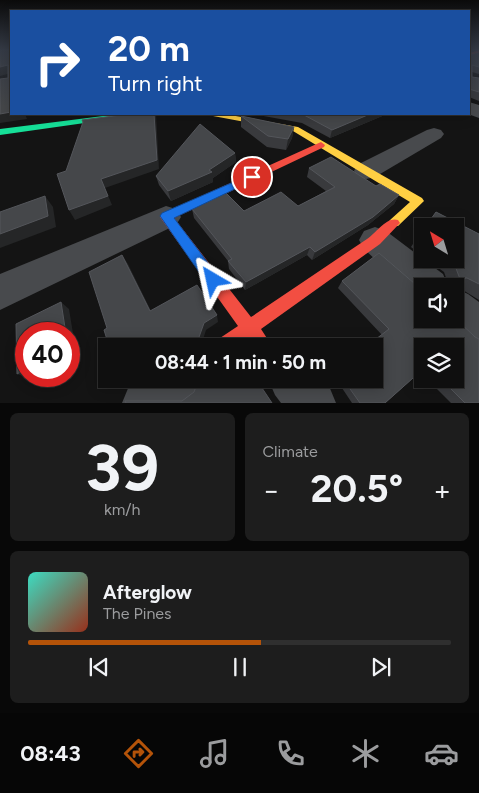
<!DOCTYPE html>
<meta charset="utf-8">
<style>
body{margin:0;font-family:Figtree,sans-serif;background:#1d1d1d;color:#f1f3f6;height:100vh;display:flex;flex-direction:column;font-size:19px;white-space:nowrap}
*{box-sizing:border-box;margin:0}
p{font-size:16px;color:#9b9c9e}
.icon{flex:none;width:28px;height:28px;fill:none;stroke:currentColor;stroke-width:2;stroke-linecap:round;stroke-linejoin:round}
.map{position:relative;height:403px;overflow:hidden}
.drawer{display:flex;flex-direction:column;gap:10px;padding:10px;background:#080808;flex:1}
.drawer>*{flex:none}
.banner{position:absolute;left:10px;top:10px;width:460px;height:105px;border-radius:0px;box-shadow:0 2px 12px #0003,0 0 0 1px #2f2f2f;background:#1a4fa0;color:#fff;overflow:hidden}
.needle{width:32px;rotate:322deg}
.buttons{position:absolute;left:414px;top:218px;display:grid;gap:10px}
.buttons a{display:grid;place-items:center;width:50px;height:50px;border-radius:0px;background:#0f0f0f;box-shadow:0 2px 12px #0003,0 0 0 1px #2f2f2f;font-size:25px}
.speed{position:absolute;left:15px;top:322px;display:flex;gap:10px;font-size:25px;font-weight:700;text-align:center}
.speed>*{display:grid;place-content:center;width:65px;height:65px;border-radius:50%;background:#0f0f0f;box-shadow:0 2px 12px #0003,0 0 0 1px #2f2f2f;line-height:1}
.speed .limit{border:8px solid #d22;background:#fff;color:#111}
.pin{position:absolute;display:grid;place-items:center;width:42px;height:42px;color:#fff;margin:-21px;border:2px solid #fff;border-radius:50%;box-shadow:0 1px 5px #0007}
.me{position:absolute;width:55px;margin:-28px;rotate:324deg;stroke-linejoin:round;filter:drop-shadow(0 0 4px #0008)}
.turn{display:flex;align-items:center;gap:18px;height:105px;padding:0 15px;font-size:22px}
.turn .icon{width:65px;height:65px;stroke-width:2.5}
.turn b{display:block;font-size:35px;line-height:42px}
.big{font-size:38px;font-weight:700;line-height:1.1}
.drawer .tile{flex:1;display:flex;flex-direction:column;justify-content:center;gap:8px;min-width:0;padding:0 18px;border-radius:8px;background:#1d1d1d}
.drawer .dial{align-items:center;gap:0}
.dial b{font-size:65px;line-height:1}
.song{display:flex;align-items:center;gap:15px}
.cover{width:60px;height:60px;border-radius:8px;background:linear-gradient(135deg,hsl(170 70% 55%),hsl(10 70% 35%))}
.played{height:5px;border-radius:2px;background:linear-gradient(90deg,#b45309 55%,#2f2f2f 55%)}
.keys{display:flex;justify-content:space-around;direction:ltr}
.heat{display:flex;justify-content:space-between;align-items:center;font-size:28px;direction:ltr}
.drawer .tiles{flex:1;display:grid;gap:10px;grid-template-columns:1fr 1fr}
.tile:last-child{grid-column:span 2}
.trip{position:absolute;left:98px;top:338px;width:285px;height:50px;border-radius:0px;background:#0f0f0f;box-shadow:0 2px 12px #0003,0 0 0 1px #2f2f2f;font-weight:700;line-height:50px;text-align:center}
.tabs{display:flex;height:80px;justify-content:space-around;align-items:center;background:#060606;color:#9b9c9e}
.tabs .icon{width:35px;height:35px}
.tabs .active{color:#b45309}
.tabs b{font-size:22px;color:#f1f3f6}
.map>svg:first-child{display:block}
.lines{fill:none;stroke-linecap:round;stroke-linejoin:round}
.street{fill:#484a4d;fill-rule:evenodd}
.fast{fill:#16e098;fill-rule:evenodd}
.slow{fill:#ffcf43;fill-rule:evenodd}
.jam{fill:#f24e42;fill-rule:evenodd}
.wall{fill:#393a3d}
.shaded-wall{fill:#252627}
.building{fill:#45474a;stroke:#54565b}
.route{fill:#1a73e8;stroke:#114b97}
</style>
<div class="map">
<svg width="479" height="403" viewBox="0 0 479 403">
<rect width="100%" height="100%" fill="#141414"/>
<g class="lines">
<path class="street" d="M469,102l10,3v13l-11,-4z
M434,128l7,2 3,4 -3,4 -66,39 -9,2 -9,-2 -3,-6 3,-6 70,-35z
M166,206l10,3 5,8 -5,8 -176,85v-36z
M375,227l11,4 57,43 5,12h-26v14l-5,-2 -53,-49 -5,-9 5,-9z
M455,288l13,6 11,8v45l-14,-6 -24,-22h14z
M140,379h62l-7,16 -10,8h-63l7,-17z
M268,379h54l7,7 7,17h-55l-6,-8z"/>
<path class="fast" d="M119,114h19l-4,2 -134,19v-6z"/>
<path class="slow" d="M209,114h15l74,13 124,71 2,3 -26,25h-8l-2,-3 2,-3 20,-18 -117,-71 -80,-15z"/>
<path class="jam" d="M479,50v4l-10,2v-3z
M321,142l4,3 -1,2 -150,71 77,99c39,-26 77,-52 116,-78 9,-6 20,-23 31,-19l2,3 -20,21 -119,85 11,17h-19l-6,-7 -10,7h-23l3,-6 21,-14 -78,-109 2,-3z"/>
</g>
<path class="wall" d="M469,50l2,5 8,-2v21l-7,-2v5l7,1v23l-10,-4z
M252,114h135l-57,24 -28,-15z
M241,116l53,11 -2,11 -6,12 -19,-3 -26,-20z
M235,153l1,9 -23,16v4l-42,19 -12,-16 -3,-9z
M309,168l67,18 23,9 -5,9 -26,21 -56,35 -5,-5 -62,35 -16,-21 -1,-8 -34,-43 -2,-9 52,2 54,-5 28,-15 -19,-14z
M436,212l43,22v66l-21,-13 -3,2v-3h-6l-5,-14 -18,-13h29v-33h-30z
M422,230v26l-11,-9z
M379,253l43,37v29l33,-1 20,19 4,2v64h-28l-19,-19 -3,1 -5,-6h31v-33h-33v31l-3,-4 -34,30h-33l-16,-24h38v-33h-7l15,-11 -44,-47 4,-7z"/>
<path class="shaded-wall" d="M8,65l3,8 -11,3v-9z
M11,112v2h14l2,5 -27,4v-9z
M154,114h2l3,55 -54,19 7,17 -37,15 -6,-10 32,-31z
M370,114h17l-57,24 2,-8z
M294,127l-2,11 -6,12 2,-11z
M235,153l1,9 -23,16v4l-42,19 -3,-10 41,-21z
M399,195l-5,9 -26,21 -56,35 3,-8z
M45,196l8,11 3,20 -56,21v-14z
M310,247l-3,8 -62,35 1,-8z
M122,255l6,9 27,55 -5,-8z
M61,302l8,7 7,43 -7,4v-22h-3z
M217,315l1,7 -12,8 -5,16 -3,-6 6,-17z
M26,369v7h6l-3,2 -12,-4z
M123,379h15l-11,7 -8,-5z"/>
<path class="building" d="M0,50h11v62l-11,2v-35l8,-1v-13l-8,2z
M469,50h2v5l8,-2v14l-7,-2v12l7,1v14l-10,-3z
M129,114h25l3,46 -56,19 7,17 -39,14 -12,-36 9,-3 17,-49 -1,-2z
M298,114h72l-38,16 -28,-15z
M241,116l53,11 -6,12 -20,-3z
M200,124l35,29 -26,17 3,2 -44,19 -12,-15z
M331,157l45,29 4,-2 19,11 -26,22 -58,35 -5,-5 -64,35 -18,-21 4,-2 -40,-50 34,-16 18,18 37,-19 17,14 37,-19 -26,-19z
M45,196l3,20 -48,18v-22z
M436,212l43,22v50l-12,-6h-2l-1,4 -4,-3 -6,-16 -6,-4h7v-33h-29z
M422,232v9l-3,-3z
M379,253l43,37v29l33,-1 20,19 4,2v64h-14l-24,-24 -2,2 -2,-2h18v-33h-33v24l-37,33h-25l-17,-24h31v-33h-7l22,-17 -47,-48z
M122,255l28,56 47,-26 20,30 -13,8 -6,17 34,1 3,5h-126l-5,-16 3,-2 -18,-56z
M61,302l5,32h-40v35l-9,5 -1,-50z
M199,379h57l16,24h-146l-1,-2h57l12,-9z"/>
<linearGradient id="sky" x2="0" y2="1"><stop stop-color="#0b0b0b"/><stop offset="0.47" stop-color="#343a45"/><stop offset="1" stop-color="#343a45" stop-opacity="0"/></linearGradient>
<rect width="479" height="106" fill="url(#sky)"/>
<path class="route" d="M252,174l4,1 2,2 -2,2 -82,39 44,58 2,4 -2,5 -5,2 -5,-2 -48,-69 2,-3z"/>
</svg>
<div class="buttons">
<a><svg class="needle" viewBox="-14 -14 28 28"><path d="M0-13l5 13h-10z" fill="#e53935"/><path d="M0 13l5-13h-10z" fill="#9b9c9e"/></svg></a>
<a><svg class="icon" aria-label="sound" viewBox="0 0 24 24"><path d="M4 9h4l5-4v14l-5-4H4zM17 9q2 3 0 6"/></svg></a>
<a><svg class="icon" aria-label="layers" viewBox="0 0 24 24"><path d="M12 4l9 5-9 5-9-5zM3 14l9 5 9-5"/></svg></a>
</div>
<div class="speed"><div class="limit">40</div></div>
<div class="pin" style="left:252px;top:177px;background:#d93025"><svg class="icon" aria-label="arrive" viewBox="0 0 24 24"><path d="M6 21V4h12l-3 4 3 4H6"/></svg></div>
<svg class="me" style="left:213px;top:280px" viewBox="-20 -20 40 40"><path d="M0-17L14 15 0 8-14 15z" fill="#1a73e8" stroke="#fff" stroke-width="4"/></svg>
<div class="trip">08:44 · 1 min · 50 m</div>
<div class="banner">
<div class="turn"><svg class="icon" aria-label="right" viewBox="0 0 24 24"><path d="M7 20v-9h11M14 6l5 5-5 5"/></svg><div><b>20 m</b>Turn right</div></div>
</div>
</div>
<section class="drawer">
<div class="tiles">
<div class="tile dial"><b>39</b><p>km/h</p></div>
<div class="tile"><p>Climate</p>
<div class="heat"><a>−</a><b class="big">20.5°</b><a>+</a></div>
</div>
<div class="tile">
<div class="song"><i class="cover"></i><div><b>Afterglow</b><p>The Pines</p></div></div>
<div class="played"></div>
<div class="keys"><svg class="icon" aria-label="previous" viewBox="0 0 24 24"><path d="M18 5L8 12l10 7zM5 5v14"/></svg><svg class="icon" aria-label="pause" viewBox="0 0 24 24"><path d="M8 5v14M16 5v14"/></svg><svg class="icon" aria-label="next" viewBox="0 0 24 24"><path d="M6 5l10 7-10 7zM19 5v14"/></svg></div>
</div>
</div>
</section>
<nav class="tabs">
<b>08:43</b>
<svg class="icon active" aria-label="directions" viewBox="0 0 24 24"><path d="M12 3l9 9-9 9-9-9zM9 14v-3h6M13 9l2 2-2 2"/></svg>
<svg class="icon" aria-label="music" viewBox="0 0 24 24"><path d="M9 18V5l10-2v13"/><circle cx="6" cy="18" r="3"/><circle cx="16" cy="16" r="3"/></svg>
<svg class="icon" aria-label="phone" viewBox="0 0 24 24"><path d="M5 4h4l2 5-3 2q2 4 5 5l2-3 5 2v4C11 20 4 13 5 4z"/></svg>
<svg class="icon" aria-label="climate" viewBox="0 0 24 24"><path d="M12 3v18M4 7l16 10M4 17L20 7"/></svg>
<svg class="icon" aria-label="car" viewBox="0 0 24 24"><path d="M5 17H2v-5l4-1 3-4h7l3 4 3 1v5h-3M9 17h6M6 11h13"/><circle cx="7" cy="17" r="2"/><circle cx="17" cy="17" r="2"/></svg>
</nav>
